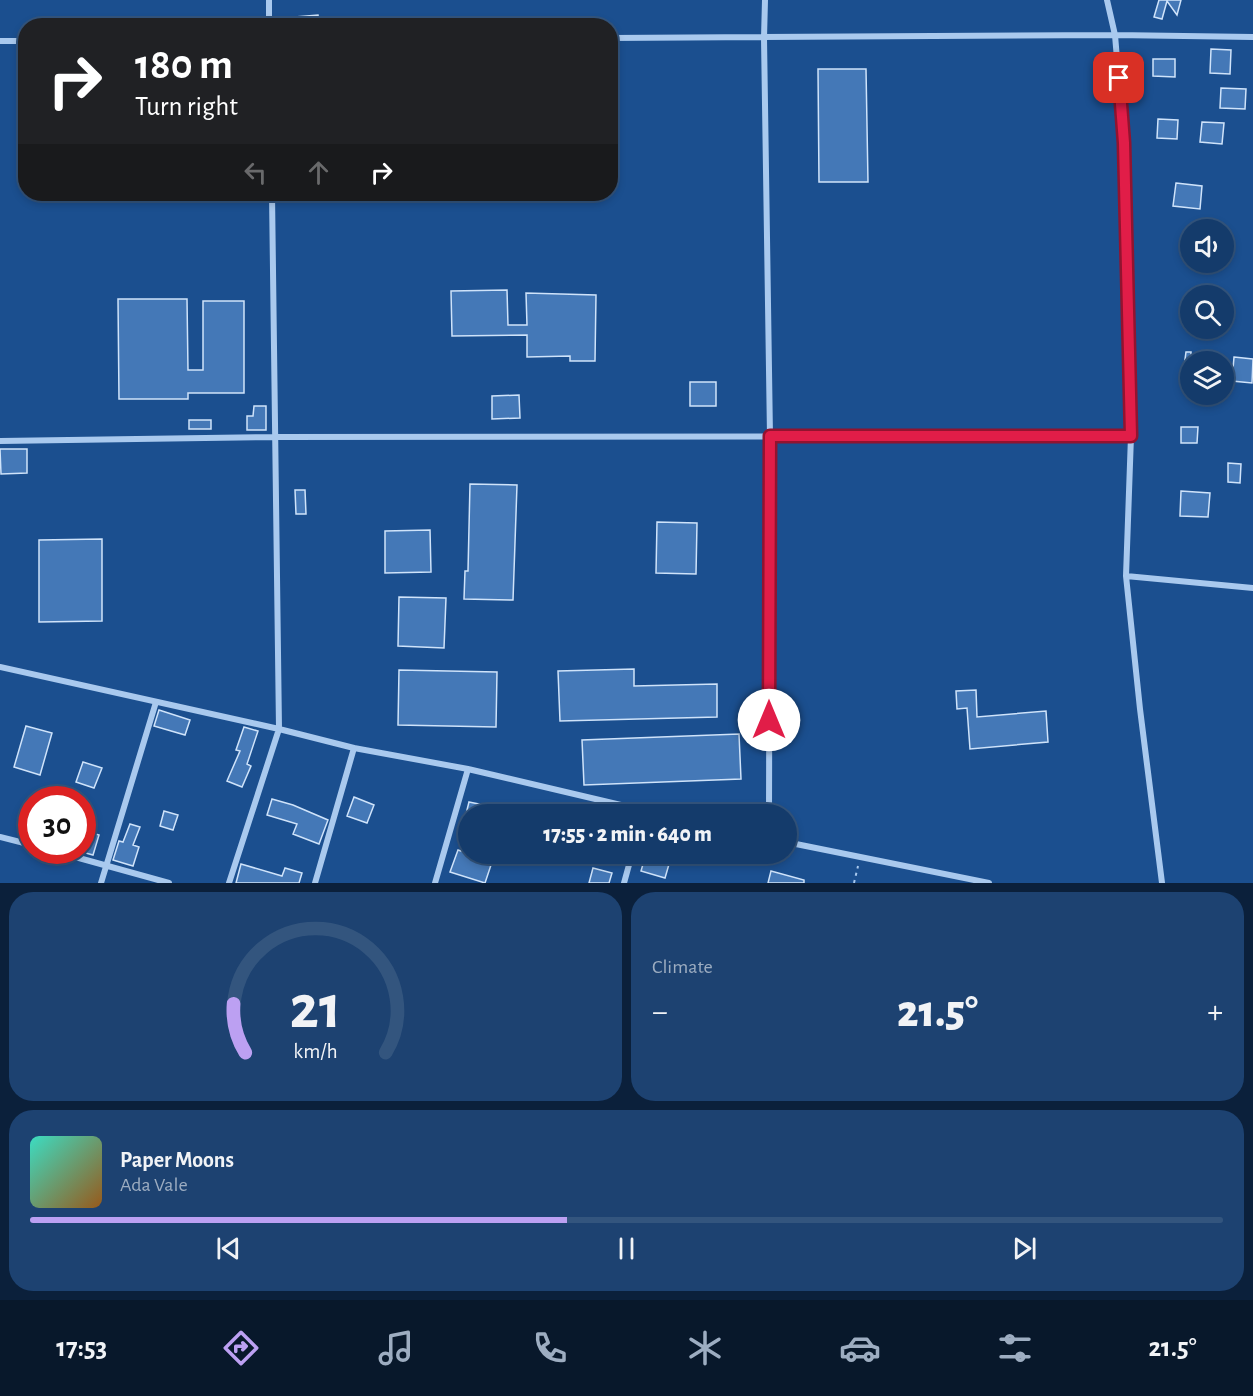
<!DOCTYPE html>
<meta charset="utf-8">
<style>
body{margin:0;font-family:"Alegreya Sans",sans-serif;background:#1d4271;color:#f1f3f6;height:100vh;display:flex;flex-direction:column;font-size:22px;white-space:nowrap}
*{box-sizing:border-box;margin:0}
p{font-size:20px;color:#9dadc1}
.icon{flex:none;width:33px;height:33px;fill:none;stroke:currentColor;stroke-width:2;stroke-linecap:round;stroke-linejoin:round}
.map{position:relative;height:883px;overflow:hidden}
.details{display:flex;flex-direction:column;gap:9px;padding:9px;background:#0b203b;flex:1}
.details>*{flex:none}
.hud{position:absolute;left:18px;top:18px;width:600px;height:183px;border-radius:24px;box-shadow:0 3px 9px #0003,0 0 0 2px #33557e;background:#202124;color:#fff;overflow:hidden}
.controls{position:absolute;left:1180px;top:219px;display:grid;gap:12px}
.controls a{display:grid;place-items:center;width:54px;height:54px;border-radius:50%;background:#143b6b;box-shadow:0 3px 9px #0003,0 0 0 2px #33557e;font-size:30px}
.speed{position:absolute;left:18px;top:786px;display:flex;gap:12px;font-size:30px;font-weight:700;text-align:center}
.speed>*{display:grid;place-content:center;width:78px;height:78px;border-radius:50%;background:#143b6b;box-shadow:0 3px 9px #0003,0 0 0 2px #33557e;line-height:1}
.speed .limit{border:9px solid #d22;background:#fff;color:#111}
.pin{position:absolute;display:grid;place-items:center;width:51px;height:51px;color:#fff;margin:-26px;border-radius:12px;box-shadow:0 3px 9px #0006}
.me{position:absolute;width:66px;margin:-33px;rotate:0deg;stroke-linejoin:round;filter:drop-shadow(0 0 4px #0008)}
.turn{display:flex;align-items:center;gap:21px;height:126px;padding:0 18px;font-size:27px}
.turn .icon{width:78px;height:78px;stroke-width:2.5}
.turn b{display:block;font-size:42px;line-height:51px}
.lanes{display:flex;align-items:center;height:57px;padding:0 18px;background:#0003;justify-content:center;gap:30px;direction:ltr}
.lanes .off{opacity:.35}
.big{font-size:45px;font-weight:800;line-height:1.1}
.details .card{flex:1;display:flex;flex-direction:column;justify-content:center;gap:9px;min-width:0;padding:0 21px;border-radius:24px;background:#1d4271}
.details .dial{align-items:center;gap:0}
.dial svg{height:156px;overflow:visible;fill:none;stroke:#33557e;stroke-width:7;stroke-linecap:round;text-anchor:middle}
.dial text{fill:#f1f3f6;stroke:none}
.song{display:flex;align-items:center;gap:18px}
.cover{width:72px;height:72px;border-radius:9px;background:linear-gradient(135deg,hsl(170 70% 55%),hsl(30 70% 35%))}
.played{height:6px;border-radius:3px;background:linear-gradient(90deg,#bca0f2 45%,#33557e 45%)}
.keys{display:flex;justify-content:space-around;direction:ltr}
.heat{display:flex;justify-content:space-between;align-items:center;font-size:33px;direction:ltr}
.details .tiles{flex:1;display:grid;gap:9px;grid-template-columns:1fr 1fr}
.card:last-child{grid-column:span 2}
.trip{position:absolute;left:458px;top:804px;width:339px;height:60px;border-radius:30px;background:#143b6b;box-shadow:0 3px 9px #0003,0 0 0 2px #33557e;font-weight:800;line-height:60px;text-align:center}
.menu{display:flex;height:96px;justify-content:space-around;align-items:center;background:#08182b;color:#9dadc1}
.menu .icon{width:42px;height:42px}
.menu .active{color:#bca0f2}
.menu b{font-size:27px;color:#f1f3f6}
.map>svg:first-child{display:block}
.building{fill:#4478b7;stroke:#cfe3fa;stroke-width:1.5}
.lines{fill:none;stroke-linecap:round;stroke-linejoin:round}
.path{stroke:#a9c9ee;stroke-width:2;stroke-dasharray:3 4.5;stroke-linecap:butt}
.street{stroke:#a9c9ee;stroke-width:6}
.route-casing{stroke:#92132f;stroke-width:15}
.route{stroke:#e11d48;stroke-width:10}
</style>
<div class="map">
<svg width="1253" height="883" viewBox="0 0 1253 883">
<rect width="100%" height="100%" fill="#1b4f8f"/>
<path class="building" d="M1159,0h22l-4,15 -10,-14 -5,18 -8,-2z
M318,15l1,8 -24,2v-8z
M1211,49l20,1 -1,24 -20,-1z
M1153,59h22v18l-22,-1z
M818,69h48l2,113h-49z
M1221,88l25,1 -1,20 -25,-1z
M1158,119l20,1 -1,19 -20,-1z
M1202,122l22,1 -2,21 -22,-2z
M1176,183l26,3 -2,23 -27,-3z
M507,290l1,35h19l-1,-32 70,2 -1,66h-25v-5l-43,1v-22l-75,1 -1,-45z
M118,299h69l1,71h15v-69h41v92h-56v6h-69z
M1186,352h5v30l-9,-1z
M1234,357l19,2 -1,24 -20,-2z
M690,382h26v24h-26z
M519,395l1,23 -28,1v-23z
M254,406h12v24h-19v-14h6z
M189,420h22v9h-22z
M1181,427h17l-1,16h-16z
M0,449h27v24l-26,1z
M1228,463l13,1 -1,19 -12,-1z
M470,484l47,1 -4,115 -49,-1 1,-28h3z
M295,490h10l1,24h-10z
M1181,491l29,2 -2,24 -28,-1z
M657,522l40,1 -1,51 -40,-1z
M430,530l1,42 -46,1v-42z
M102,539v82l-63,1v-82z
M399,597l47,1 -2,50 -46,-2z
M634,669v17l83,-2v33l-157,4 -2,-50z
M399,670l98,2 -1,55 -98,-2z
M976,690l1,27 69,-6 2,31 -78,7 -3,-41 -10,1 -1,-18z
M159,710l31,10 -5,15 -31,-9z
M26,726l26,7 -12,42 -26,-8z
M244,727l14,4 -11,33 4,2 -9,21 -15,-6 13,-30 -4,-1z
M739,734l2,45 -157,6 -2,-45z
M83,762l19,6 -8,20 -18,-6z
M354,797l20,8 -7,18 -20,-7z
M272,799l21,6 35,15 -9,24 -26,-10 4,-10 -30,-9z
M469,802l44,9v3h-47z
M164,811l14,4 -5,15 -13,-4z
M130,824l10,3 -7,18 6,2 -6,19 -20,-6 6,-19 4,1z
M82,830l17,5 -6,20 -11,-3z
M458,850l34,12 -7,21 -35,-11z
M646,854h26l-7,24 -24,-7z
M241,864l41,12 3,-8 17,5 -3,10h-63z
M593,868l19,5 -3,10h-20z
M771,871l33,9v3h-36z"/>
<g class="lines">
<path class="path" d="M854,883l4,-17"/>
<path class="street" d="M269,0v26
M765,0l-1,38 6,398 -1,378
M1107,0l8,35 9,108 7,293 -5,140 14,133 22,174
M610,38l505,-3 138,2
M0,41h26
M0,441l275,-4 856,-1
M1126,576l127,12
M0,667l279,62 75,19 114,21 191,45
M0,837l32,8
M786,842l203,41
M50,850l119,33
M101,883l55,-181
M229,883l50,-154 -7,-535
M315,883l39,-135
M435,883l33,-114
M624,883l8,-29"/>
</g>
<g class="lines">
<g class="route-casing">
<path id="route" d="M769,720l1,-284h361l-7,-293 -5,-65"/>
</g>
<use href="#route" class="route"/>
</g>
</svg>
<div class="controls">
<a><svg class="icon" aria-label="sound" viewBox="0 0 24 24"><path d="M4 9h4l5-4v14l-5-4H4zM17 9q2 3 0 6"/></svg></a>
<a><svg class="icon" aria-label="search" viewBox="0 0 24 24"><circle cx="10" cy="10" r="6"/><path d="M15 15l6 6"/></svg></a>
<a><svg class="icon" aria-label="layers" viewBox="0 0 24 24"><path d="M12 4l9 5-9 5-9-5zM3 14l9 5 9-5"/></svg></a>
</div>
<div class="speed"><div class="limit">30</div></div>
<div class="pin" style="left:1119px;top:78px;background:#d93025"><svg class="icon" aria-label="arrive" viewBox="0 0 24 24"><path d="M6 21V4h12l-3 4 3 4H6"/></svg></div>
<svg class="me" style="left:769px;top:720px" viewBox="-20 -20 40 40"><circle r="19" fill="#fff"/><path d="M0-13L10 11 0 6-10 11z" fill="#e11d48"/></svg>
<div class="trip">17:55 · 2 min · 640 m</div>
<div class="hud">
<div class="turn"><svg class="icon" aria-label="right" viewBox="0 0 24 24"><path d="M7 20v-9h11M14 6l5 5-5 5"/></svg><div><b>180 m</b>Turn right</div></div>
<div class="lanes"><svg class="icon off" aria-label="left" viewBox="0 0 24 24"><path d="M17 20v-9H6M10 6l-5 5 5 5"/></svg><svg class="icon off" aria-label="ahead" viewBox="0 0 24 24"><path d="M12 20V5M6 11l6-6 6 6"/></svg><svg class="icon" aria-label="right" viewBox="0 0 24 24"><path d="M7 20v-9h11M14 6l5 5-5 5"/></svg></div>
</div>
</div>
<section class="details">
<div class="tiles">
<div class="card dial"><svg viewBox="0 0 100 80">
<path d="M14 69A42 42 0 1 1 86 69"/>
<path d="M14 69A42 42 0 0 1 8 44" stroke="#bca0f2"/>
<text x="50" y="56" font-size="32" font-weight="700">21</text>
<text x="50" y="72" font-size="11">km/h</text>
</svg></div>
<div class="card"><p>Climate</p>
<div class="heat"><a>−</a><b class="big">21.5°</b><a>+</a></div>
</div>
<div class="card">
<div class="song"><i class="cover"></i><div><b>Paper Moons</b><p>Ada Vale</p></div></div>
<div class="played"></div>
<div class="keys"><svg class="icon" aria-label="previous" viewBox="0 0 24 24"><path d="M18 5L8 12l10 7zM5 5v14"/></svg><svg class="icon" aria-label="pause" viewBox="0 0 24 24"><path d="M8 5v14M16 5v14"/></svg><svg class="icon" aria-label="next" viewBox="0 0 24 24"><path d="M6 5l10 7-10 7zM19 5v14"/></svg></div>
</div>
</div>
</section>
<nav class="menu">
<b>17:53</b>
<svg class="icon active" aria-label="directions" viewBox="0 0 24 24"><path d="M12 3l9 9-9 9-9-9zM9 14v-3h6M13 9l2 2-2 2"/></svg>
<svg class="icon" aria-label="music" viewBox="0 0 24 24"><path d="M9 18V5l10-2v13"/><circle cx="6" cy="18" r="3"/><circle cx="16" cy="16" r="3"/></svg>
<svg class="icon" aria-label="phone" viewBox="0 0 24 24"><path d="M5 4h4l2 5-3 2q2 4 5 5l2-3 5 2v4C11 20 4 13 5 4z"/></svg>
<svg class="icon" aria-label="climate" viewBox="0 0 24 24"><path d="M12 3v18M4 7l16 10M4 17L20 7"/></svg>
<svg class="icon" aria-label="car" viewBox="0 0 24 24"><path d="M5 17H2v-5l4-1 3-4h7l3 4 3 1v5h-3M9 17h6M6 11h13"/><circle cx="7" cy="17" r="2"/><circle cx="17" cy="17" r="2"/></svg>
<svg class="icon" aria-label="filters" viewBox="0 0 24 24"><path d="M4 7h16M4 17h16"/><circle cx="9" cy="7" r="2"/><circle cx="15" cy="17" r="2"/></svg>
<b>21.5°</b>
</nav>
